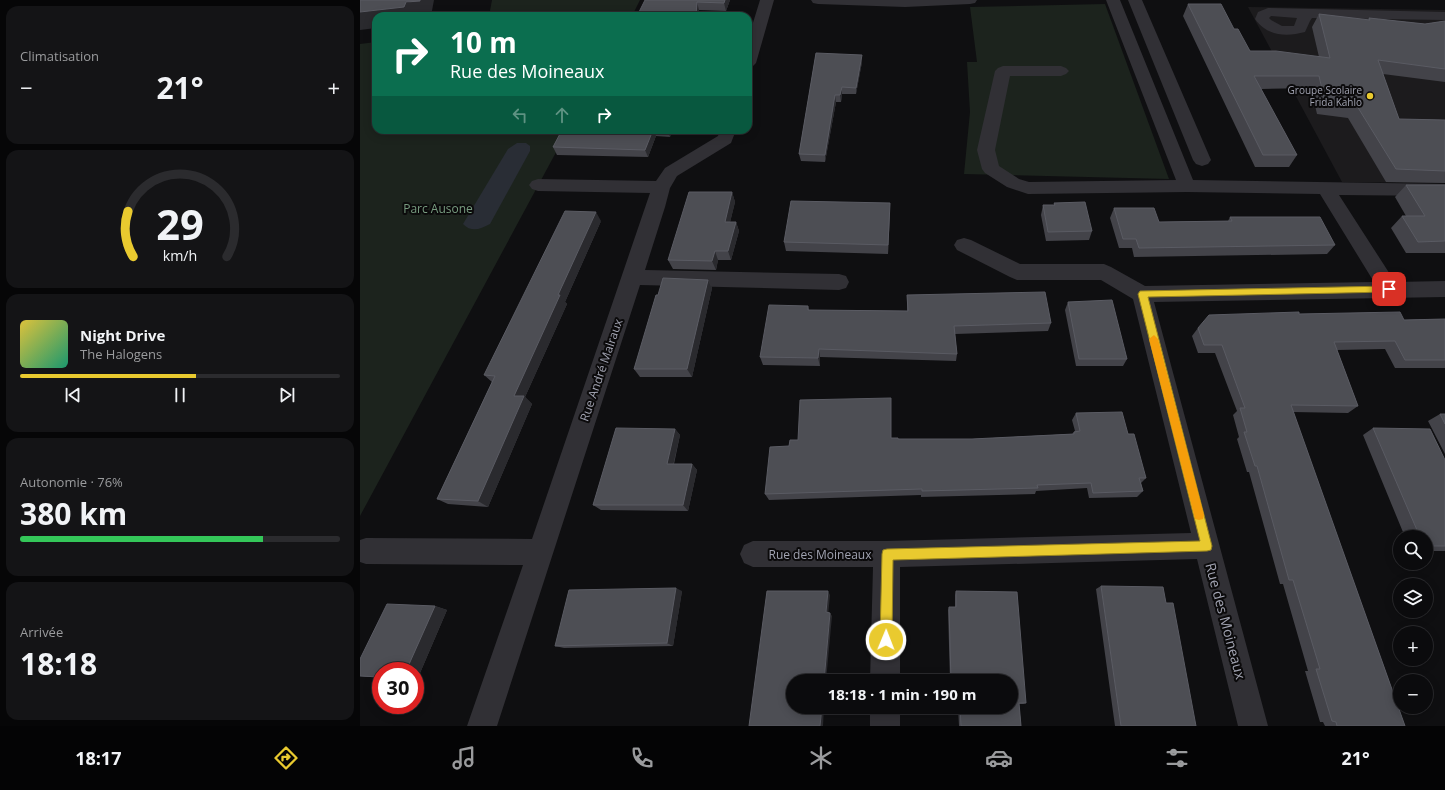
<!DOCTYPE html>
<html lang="fr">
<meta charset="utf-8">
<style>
body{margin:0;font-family:"Open Sans",sans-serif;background:#141416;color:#f1f3f6;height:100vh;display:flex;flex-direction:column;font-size:15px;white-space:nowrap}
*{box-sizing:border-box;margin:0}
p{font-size:13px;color:#9a9b9d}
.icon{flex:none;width:22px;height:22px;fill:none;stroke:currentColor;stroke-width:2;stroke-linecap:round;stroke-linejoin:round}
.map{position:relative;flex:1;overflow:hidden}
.drawer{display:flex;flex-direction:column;gap:6px;padding:6px;background:#060607;width:360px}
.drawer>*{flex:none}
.hud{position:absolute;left:12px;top:12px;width:380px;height:122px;border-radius:12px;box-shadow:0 2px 10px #0003,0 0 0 1px #2b2b2e;background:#0b6e4f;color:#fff;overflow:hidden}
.tools{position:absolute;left:1033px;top:530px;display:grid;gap:8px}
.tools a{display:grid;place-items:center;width:40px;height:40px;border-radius:50%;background:#0b0b0d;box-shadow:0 2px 10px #0003,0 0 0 1px #2b2b2e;font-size:20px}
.speed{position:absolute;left:12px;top:662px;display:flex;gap:8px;font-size:20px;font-weight:700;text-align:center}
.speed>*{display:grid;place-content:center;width:52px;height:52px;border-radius:50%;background:#0b0b0d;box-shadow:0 2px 10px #0003,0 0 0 1px #2b2b2e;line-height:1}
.speed .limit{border:6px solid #d22;background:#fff;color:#111}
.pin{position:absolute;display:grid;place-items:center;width:34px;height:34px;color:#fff;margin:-17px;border-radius:8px;box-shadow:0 2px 6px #0006}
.me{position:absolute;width:44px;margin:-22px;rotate:1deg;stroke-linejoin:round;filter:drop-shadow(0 0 3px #0008)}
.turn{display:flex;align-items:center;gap:14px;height:84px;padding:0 12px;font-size:18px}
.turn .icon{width:52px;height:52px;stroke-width:2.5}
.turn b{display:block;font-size:28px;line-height:34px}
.lanes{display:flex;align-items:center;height:38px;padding:0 12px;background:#0003;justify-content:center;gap:20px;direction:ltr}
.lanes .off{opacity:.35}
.big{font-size:30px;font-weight:700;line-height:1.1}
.drawer .widget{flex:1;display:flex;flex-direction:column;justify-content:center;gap:6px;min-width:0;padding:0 14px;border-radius:12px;background:#141416}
.drawer .dial{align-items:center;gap:0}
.dial svg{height:104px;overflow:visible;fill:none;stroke:#2b2b2e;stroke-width:7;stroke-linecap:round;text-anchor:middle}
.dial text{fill:#f1f3f6;stroke:none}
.song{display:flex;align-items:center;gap:12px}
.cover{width:48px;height:48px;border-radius:6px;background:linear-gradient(135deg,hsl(50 70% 55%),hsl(160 70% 35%))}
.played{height:4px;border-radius:2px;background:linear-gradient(90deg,#e9ca2f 55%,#2b2b2e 55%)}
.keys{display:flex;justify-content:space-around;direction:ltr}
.heat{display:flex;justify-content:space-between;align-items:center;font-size:22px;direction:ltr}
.charge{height:6px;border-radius:3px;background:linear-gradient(90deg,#34c759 76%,#2b2b2e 0)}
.trip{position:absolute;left:426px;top:674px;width:232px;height:40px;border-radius:20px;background:#0b0b0d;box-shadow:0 2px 10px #0003,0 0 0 1px #2b2b2e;font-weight:700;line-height:40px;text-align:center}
.menu{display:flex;height:64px;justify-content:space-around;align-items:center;background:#040405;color:#9a9b9d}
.menu .icon{width:28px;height:28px}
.menu .on{color:#e9ca2f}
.menu b{font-size:18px;color:#f1f3f6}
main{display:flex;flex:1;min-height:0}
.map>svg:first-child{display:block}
.built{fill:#1c1b1d}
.green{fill:#1c231d}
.water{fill:#292d35}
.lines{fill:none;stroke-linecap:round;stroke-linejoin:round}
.minor{fill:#313035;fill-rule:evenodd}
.wall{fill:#434349}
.shaded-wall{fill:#2a2a2e}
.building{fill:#4d4e54;stroke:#5a5b63}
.route{fill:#e9ca2f;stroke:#97831f}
.slow{fill:#f59e0b}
.poi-dot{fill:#e9ca2f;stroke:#0b0a0b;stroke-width:1.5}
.labels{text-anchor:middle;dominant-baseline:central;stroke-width:4;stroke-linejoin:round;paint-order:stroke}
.far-poi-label{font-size:10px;fill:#a1a3b1;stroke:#0b0a0b;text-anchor:end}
.park-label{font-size:12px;fill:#789c80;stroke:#0b0a0b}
.street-label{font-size:12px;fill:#a1a3b1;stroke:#0b0a0b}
.near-street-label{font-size:14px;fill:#a1a3b1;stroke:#0b0a0b}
</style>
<main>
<section class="drawer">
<div class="widget"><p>Climatisation</p>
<div class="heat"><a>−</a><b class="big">21°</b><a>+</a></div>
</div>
<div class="widget dial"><svg viewBox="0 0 100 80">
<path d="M14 69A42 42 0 1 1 86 69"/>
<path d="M14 69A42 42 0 0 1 10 34" stroke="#e9ca2f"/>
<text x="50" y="56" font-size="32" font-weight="700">29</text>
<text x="50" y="72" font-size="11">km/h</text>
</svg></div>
<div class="widget">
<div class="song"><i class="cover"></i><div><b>Night Drive</b><p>The Halogens</p></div></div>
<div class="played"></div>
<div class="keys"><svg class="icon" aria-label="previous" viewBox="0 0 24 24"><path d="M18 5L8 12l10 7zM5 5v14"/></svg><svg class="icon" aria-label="pause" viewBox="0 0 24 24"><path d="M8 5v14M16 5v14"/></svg><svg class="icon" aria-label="next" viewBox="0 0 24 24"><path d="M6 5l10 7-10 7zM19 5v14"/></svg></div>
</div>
<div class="widget"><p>Autonomie · 76%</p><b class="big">380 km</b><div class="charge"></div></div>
<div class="widget"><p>Arrivée</p><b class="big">18:18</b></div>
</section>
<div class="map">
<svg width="1085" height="726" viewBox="0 0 1085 726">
<rect width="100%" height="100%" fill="#0f0f11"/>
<path class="built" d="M888,7l197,3v173l-103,-1z"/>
<path class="green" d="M132,0h148l-8,16h-143z
M745,4l64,175 -205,-5 6,-62 -3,-50h10l-7,-55z
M16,42v88h192l-208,386v-472z"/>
<path class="water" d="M157,143h9l4,3v5l-40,73c-10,5 -18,9 -27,0l45,-75z"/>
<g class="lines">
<path class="minor" d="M400,0h14l-18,63 -3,3 -5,2v-29z
M451,0h166l-2,3 -5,1 -65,3 -87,-3 -5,-1z
M746,0h14l73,180 252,4v12l-106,-1 56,87 50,-1v16l-291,5 114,424h-30l-41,-167 -297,8v114h-30l3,-114h-120l-9,-4 -4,-9 4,-9 9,-4h134l304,-8 -58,-234 -32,-19h-84l-7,-3 -53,-27 -3,-5 3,-5 7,-2 7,2 49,24h84l7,3 34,19 229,-4 -54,-88 -133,-2 -159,2 -21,-7 -22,-14 -3,-4 -5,-19 18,-79 3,-3 5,-2h58l5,2 3,3 -3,3 -5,2h-51l-15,74 4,16 20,13 10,3 147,-2z
M768,0h14l69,160 -3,4 -6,2 -6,-2 -3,-4z
M908,8l177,4v8l-133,-2 -2,3 -5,11c-19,5 -38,4 -50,-13l3,-7zM911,16l26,2 -3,8h-12l-11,-6 -2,-2z
M360,130h16l-5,13 -54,33 -7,12 -5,19 -20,63 194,4 7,2 3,6 -3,6 -7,2 -199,-5 -143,441h-30l56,-161 -157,-1 -6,-2v-22l6,-2 166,1 118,-346 -112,-2 -6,-2 -3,-4 3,-4 6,-2 118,2 9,-13 53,-32z
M510,707h30v19h-30z"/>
</g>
<path class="wall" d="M285,0h85l-4,11 -27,-1z
M828,4l46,25 16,22 69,6 -7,-30 7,-13 49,6 1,-2 56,6 20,-3v61l-62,-8 16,45 46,1v63l-59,-1 -38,-64 -31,-4 -6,-26 -50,1 36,66 -8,12h-34l-72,-151z
M456,53l46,9 -6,32h-14l-1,8h-5l-11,60 -24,-1 -2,-7z
M202,130h110l-2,7 -14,-1 -8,21 -91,-2 -4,-8z
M1046,185h39v68h-39l-15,-25 11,-12h4l-11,-19z
M372,192l3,10 -5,20h6l3,9 -8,29h-13l-2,10 -43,-1 -5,-9z
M694,203l38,28 -3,9 -43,1 -5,-26 2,-10h11z
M754,208l45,14 69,-1 2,-4 105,28 -8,9 -193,3 -2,-9h-13l-9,-30z
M530,212l-2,42 -102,-3 -2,-9z
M241,221l-36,81 2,2 -42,93 7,7 -44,103 -40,-3 -11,-5 55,-117 -8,-7z
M348,280l4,8 -20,89h-52l-6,-8 24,-74z
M547,295l144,28 -3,8 -93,3 2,20 -1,7 -136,-4v9l-57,-1 -3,-8 48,-51 1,4 98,1z
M708,302l59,57 -4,7h-47l-11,-56z
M939,314l105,6 41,-1v49h-50l-10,-19 -48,1 21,56 -10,7 -55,-1 112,314h-80l-2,-4h-3l-15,-51h3l-25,-87h-3l-31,-112h-2l-10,-33 2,-2 -6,-22 4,-4 -22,-58h-17l-6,-17 6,-8z
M716,413l52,21 18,44 -5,5 2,8 -6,6 -48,1 -2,-10 -51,3 -1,3 -114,3v-2l-152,5 -4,-6 127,-56 6,1h74l100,-5 3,-3 -3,-11z
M1080,414h5v40l-17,-33z
M1013,428l72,32v91h-19v-14h-21l-42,-102z
M315,429l5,6 -6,29h18l5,6 -9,41 -87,-1 -8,-5z
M741,586l95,140h-81l-19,-137z
M322,591l-9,55 -109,2 -9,-2z
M596,591l70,112 -3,1h-4l2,22h-62l-1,-19h53v-26h-61l-2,-71 1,-3h6v-12z
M75,606l12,4 -30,70h-2v-9h-34v7l-21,-2v-17z"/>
<path class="shaded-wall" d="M60,0h14l-3,16h-55v12l-16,2v-18z
M365,0h5l-4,11 -2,-8z
M337,2l2,8v6h-3z
M502,55v7l-6,32v-6z
M482,87v7l-1,8 -1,-7z
M475,95l1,7 -11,60v-7z
M293,130h1l2,6 -8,21 -3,-7z
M307,130h5l-2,7z
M372,192l3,10 -7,29 -3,-9z
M530,203v9l-2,42v-9z
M236,212l5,9 -36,81 2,2 -42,93 7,7 -44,103 -10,-6 36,-105 44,-101z
M376,222l3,9 -8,29 -3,-9z
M355,251l3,9 -2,10 -4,-9z
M348,280l4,8 -20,89 -5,-8z
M459,349l1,8v9l-2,-8z
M315,429l5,6 -8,35 -5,-6z
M332,464l5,6 -9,41 -5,-6z
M316,588l6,3 -9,55 -6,-3z
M468,591l2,4 -2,21 -2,-4z
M75,606l12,4 -30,70 -2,-1v-8h-9z
M470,613l2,3 -6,65h-2z
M462,707h2l-1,19h-3z"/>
<path class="building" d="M0,0h60v1l-14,1 -2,5 -44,5z
M285,0h80l-1,3 -27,-1 -1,14h-59z
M828,4h33l13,25h4l12,22h26l54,7 -11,-44 51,6 -1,-2 56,6 20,-3v48l-67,-9 21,59 46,1v51l-49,-2 -39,-63 -32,-4 -6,-26h-65l43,79h-34z
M456,53l46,2 -6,33 -14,-1 -2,8h-5l-10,60 -26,-1z
M202,130h91l-8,20 -92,-3z
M1046,185h39v56l-27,1 -16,-26h23z
M329,192h43l-7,30h11l-8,29h-13l-3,10 -44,-1z
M431,201l99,2 -2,42 -104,-3z
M725,202l7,29 -44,1 -5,-27h12l-1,-2z
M754,208h40l5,14 73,-1 -2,-4h90l15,28 -196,3 -3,-9h-13z
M205,211l31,1 -38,83h2l-46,101h10l-46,105 -41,-2 58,-123 -11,-1z
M303,278l45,2 -21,89h-53l22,-74h2z
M685,292l6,31 -97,3 3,28 -138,-5 -1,9 -58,-1 9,-52 39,1v4l100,1 -1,-16z
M752,300l15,59h-48l-11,-57z
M939,312v2l101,-2 4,8 41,-1v41h-40l-10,-19 -61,1 24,64 -67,-1 114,321h-68l-1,-4 -4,-1 -16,-52h4l-27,-89h-4l-32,-114h-2l-11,-34h3l-7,-24h5l-23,-63h-18l-6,-17 11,-13z
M531,398v40h7v1h74l102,-5v-2l6,-1 -4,-18 46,-1 6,22h6l12,44h-7l4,13 -50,2 -2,-10 -54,2 1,3 -116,3v-2l-157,5 5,-47 19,-1 1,-6h8l2,-40z
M1080,414h5v10z
M256,428l59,1 -8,35h25l-9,41h-90z
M1013,428l57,1 15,31v86h-19v-9h-6z
M741,586l62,1 3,16h7l23,123h-75z
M316,588l-9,55 -112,3 14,-56z
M407,591h61l-2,21 4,1 -6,68h-31v26h29l-2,19h-71z
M596,591l61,1 9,111h-7l2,23h-60l-1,-19h51v-26h-60l-2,-74h7z
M27,604l48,2 -29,65h-25v6l-21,-1v-17z"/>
<path class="route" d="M1029,286l4,3 -4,3 -241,5 64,249 -1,4 -4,1 -314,9 -1,80 -2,4 -4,1 -4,-1 -2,-4 2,-86 1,-4 4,-1 313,-8 -62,-247 2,-3z"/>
<path class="slow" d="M794,335l4,4 46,176 -1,4 -4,1 -4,-1 -1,-4 -45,-176z"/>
<circle class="poi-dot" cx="1010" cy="96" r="4"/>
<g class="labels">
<g class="far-poi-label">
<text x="1002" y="90">Groupe Scolaire<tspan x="1002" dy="12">Frida Kahlo</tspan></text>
</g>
<g class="park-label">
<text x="78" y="208">Parc Ausone</text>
</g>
<g class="street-label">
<text transform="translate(241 370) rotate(-71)">Rue André Malraux</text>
<text x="460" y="554">Rue des Moineaux</text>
</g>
<g class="near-street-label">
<text transform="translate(866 621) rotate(75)">Rue des Moineaux</text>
</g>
</g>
</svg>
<div class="tools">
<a><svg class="icon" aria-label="search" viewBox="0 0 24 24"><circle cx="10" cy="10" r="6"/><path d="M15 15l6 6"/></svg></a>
<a><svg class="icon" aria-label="layers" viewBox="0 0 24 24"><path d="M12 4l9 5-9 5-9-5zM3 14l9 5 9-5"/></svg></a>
<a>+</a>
<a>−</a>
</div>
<div class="speed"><div class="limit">30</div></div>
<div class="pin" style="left:1029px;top:289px;background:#d93025"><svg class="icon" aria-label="arrive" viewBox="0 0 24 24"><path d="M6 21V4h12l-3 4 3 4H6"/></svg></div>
<svg class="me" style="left:526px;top:640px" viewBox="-20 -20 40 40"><circle r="17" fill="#e9ca2f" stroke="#fff" stroke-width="3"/><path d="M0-11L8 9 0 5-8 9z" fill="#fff"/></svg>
<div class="trip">18:18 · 1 min · 190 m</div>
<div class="hud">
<div class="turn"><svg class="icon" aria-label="right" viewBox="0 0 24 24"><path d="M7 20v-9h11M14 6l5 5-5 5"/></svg><div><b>10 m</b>Rue des Moineaux</div></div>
<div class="lanes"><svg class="icon off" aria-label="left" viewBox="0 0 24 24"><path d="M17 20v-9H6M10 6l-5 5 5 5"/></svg><svg class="icon off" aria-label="ahead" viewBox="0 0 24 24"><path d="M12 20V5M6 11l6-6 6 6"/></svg><svg class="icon" aria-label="right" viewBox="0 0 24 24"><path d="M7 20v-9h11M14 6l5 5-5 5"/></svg></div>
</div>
</div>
</main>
<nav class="menu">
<b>18:17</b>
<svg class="icon on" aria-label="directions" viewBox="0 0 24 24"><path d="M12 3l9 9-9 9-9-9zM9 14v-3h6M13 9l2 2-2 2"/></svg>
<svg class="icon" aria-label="music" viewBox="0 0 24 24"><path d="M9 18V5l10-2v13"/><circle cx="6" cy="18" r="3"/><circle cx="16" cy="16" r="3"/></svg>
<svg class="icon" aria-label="phone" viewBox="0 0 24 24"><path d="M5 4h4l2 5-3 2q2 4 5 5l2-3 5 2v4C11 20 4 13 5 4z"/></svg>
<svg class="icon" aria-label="climate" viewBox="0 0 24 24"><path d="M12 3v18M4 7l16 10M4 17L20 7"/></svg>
<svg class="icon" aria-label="car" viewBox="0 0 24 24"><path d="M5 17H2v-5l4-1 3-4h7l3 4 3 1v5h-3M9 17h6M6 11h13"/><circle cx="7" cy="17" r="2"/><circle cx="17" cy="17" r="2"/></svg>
<svg class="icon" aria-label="filters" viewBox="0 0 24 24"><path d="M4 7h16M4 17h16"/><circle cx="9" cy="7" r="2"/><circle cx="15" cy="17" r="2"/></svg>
<b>21°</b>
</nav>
